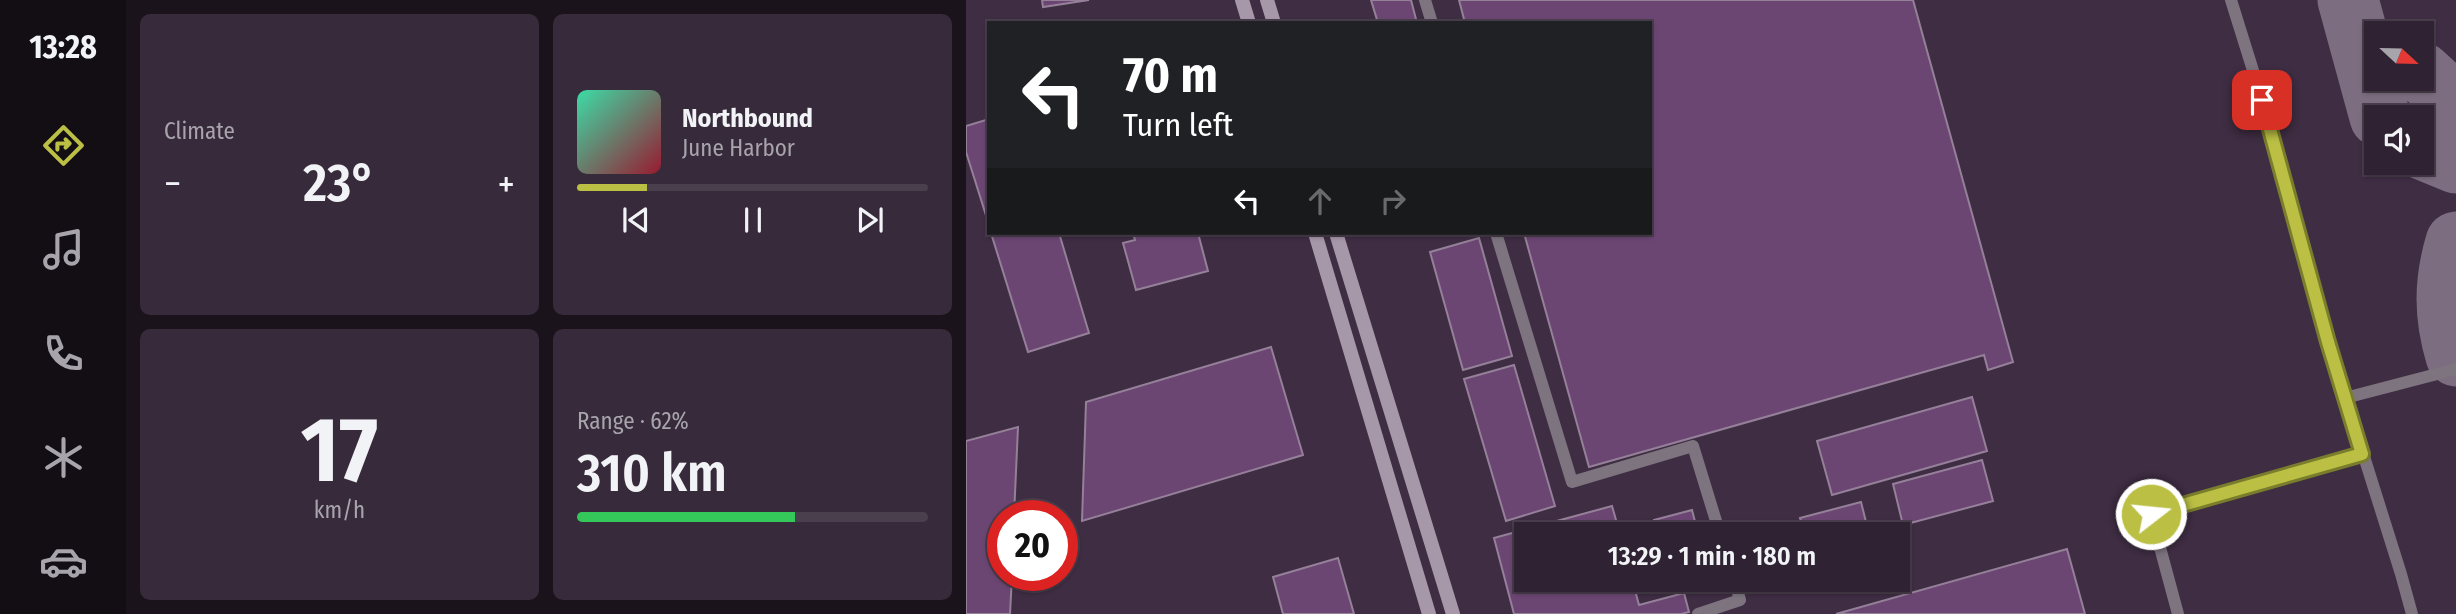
<!DOCTYPE html>
<meta charset="utf-8">
<style>
body{margin:0;font-family:"Fira Sans Condensed",sans-serif;background:#372a3a;color:#f1f3f6;height:100vh;display:flex;flex-direction:column;font-size:26px;white-space:nowrap}
*{box-sizing:border-box;margin:0}
p{font-size:23px;color:#a7a4ac}
.icon{flex:none;width:38px;height:38px;fill:none;stroke:currentColor;stroke-width:2;stroke-linecap:round;stroke-linejoin:round}
.map{position:relative;flex:1;overflow:hidden}
.drawer{display:flex;flex-direction:column;gap:14px;padding:14px;background:#1a131c;width:840px}
.drawer>*{flex:none}
.top-card{position:absolute;left:21px;top:21px;width:665px;height:214px;border-radius:0px;box-shadow:0 2px 5px #0004,0 0 0 2px #4a3f4d;background:#202124;color:#fff;overflow:hidden}
.needle{width:46px;rotate:112deg}
.buttons{position:absolute;left:1398px;top:21px;display:grid;gap:14px}
.buttons a{display:grid;place-items:center;width:70px;height:70px;border-radius:0px;background:#2f2232;box-shadow:0 2px 5px #0004,0 0 0 2px #4a3f4d;font-size:35px}
.speed{position:absolute;left:21px;top:500px;display:flex;gap:14px;font-size:35px;font-weight:700;text-align:center}
.speed>*{display:grid;place-content:center;width:91px;height:91px;border-radius:50%;background:#2f2232;box-shadow:0 2px 5px #0004,0 0 0 2px #4a3f4d;line-height:1}
.speed .limit{border:10px solid #d22;background:#fff;color:#111}
.pin{position:absolute;display:grid;place-items:center;width:60px;height:60px;color:#fff;margin:-30px;border-radius:14px;box-shadow:0 4px 10px #0006}
.me{position:absolute;width:77px;margin:-38px;rotate:74deg;stroke-linejoin:round;filter:drop-shadow(0 0 5px #0008)}
.turn{display:flex;align-items:center;gap:24px;height:147px;padding:0 21px;font-size:32px}
.turn .icon{width:91px;height:91px;stroke-width:2.5}
.turn b{display:block;font-size:49px;line-height:60px}
.lanes{display:flex;align-items:center;height:66px;padding:0 21px;background:#0003;justify-content:center;gap:35px;direction:ltr}
.lanes .off{opacity:.35}
.big{font-size:52px;font-weight:600;line-height:1.1}
.drawer .card{flex:1;display:flex;flex-direction:column;justify-content:center;gap:10px;min-width:0;padding:0 24px;border-radius:10px;background:#372a3a}
.drawer .dial{align-items:center;gap:0}
.dial b{font-size:91px;line-height:1}
.song{display:flex;align-items:center;gap:21px}
.cover{width:84px;height:84px;border-radius:10px;background:linear-gradient(135deg,hsl(160 70% 55%),hsl(350 70% 35%))}
.played{height:7px;border-radius:4px;background:linear-gradient(90deg,#bbc044 20%,#4a3f4d 20%)}
.keys{display:flex;justify-content:space-around;direction:ltr}
.heat{display:flex;justify-content:space-between;align-items:center;font-size:38px;direction:ltr}
.charge{height:10px;border-radius:5px;background:linear-gradient(90deg,#34c759 62%,#4a3f4d 0)}
.drawer .tiles{flex:1;display:grid;gap:14px;grid-template-columns:repeat(2,1fr)}
.trip{position:absolute;left:548px;top:522px;width:396px;height:70px;border-radius:0px;background:#2f2232;box-shadow:0 2px 5px #0004,0 0 0 2px #4a3f4d;font-weight:600;line-height:70px;text-align:center}
main{display:flex;flex:1;min-height:0}
.tab-bar{display:flex;flex-direction:column;width:126px;justify-content:space-around;align-items:center;background:#130e14;color:#a7a4ac}
.tab-bar .icon{width:49px;height:49px}
.tab-bar .active{color:#bbc044}
.tab-bar b{font-size:32px;color:#f1f3f6}
.map>svg:first-child{display:block}
.lines{fill:none;stroke-linecap:round;stroke-linejoin:round}
.taxiway{stroke:#7c6d80;stroke-width:61}
.building{fill:#6c4673;stroke:#958099;stroke-width:2}
.lane{stroke:#7d747f;stroke-width:12}
.secondary{stroke:#a697a9;stroke-width:14}
.route-casing{stroke:#7a7d2c;stroke-width:18}
.route{stroke:#bbc044;stroke-width:12}
</style>
<main>
<nav class="tab-bar">
<b>13:28</b>
<svg class="icon active" aria-label="directions" viewBox="0 0 24 24"><path d="M12 3l9 9-9 9-9-9zM9 14v-3h6M13 9l2 2-2 2"/></svg>
<svg class="icon" aria-label="music" viewBox="0 0 24 24"><path d="M9 18V5l10-2v13"/><circle cx="6" cy="18" r="3"/><circle cx="16" cy="16" r="3"/></svg>
<svg class="icon" aria-label="phone" viewBox="0 0 24 24"><path d="M5 4h4l2 5-3 2q2 4 5 5l2-3 5 2v4C11 20 4 13 5 4z"/></svg>
<svg class="icon" aria-label="climate" viewBox="0 0 24 24"><path d="M12 3v18M4 7l16 10M4 17L20 7"/></svg>
<svg class="icon" aria-label="car" viewBox="0 0 24 24"><path d="M5 17H2v-5l4-1 3-4h7l3 4 3 1v5h-3M9 17h6M6 11h13"/><circle cx="7" cy="17" r="2"/><circle cx="17" cy="17" r="2"/></svg>
</nav>
<section class="drawer">
<div class="tiles">
<div class="card"><p>Climate</p>
<div class="heat"><a>−</a><b class="big">23°</b><a>+</a></div>
</div>
<div class="card">
<div class="song"><i class="cover"></i><div><b>Northbound</b><p>June Harbor</p></div></div>
<div class="played"></div>
<div class="keys"><svg class="icon" aria-label="previous" viewBox="0 0 24 24"><path d="M18 5L8 12l10 7zM5 5v14"/></svg><svg class="icon" aria-label="pause" viewBox="0 0 24 24"><path d="M8 5v14M16 5v14"/></svg><svg class="icon" aria-label="next" viewBox="0 0 24 24"><path d="M6 5l10 7-10 7zM19 5v14"/></svg></div>
</div>
<div class="card dial"><b>17</b><p>km/h</p></div>
<div class="card"><p>Range · 62%</p><b class="big">310 km</b><div class="charge"></div></div>
</div>
</section>
<div class="map">
<svg width="1490" height="614" viewBox="0 0 1490 614">
<rect width="100%" height="100%" fill="#3f2d43"/>
<g class="lines">
<path class="taxiway" d="M1382,0l32,117
M1456,73l34,31
M1456,149l34,14
M1490,242c-12,40 -12,74 0,114"/>
</g>
<path class="building" d="M76,0h47l-46,7z
M405,0h40l6,23h-39z
M493,0h454l100,362 -25,8 -4,-15 -395,112 -65,-234h126v-210h-185z
M23,119v106l-23,-73v-26z
M25,233h68l30,100 -61,19z
M167,233h65l10,38 -72,19 -13,-47 12,-3z
M513,238l33,118 -49,14 -33,-118z
M305,347l32,108 -221,66 4,-119z
M548,365l41,141 -49,15 -42,-142z
M1006,397l15,54 -155,44 -15,-54z
M52,427l-4,89h-11v60h9l-2,38h-44v-173z
M1016,460l11,41 -90,24 -10,-41z
M895,502l8,32h-76l11,-3 -4,-13z
M646,506l8,28h-94v45h106l7,26 45,-12 5,19 -8,2h-167l-20,-76z
M726,510l6,23 -41,1 -3,-14z
M1101,549l18,65h-249z
M372,558l16,56h-71l-10,-37z"/>
<g class="lines">
<path class="lane" d="M459,0l7,23
M1265,0l39,125 58,217 73,232 11,40
M530,233l76,249 121,-36 27,88
M1379,398l111,-29
M732,614l42,-14 -6,-21
M1212,614l-27,-100 211,-60"/>
<path class="secondary" d="M276,0l7,23
M301,0l7,23
M349,233l114,381
M370,233l117,381"/>
</g>
<g class="lines">
<g class="route-casing">
<path id="route" d="M1185,514l211,-60 -34,-112 -66,-242"/>
</g>
<use href="#route" class="route"/>
</g>
</svg>
<div class="buttons">
<a><svg class="needle" viewBox="-14 -14 28 28"><path d="M0-13l5 13h-10z" fill="#e53935"/><path d="M0 13l5-13h-10z" fill="#a7a4ac"/></svg></a>
<a><svg class="icon" aria-label="sound" viewBox="0 0 24 24"><path d="M4 9h4l5-4v14l-5-4H4zM17 9q2 3 0 6"/></svg></a>
</div>
<div class="speed"><div class="limit">20</div></div>
<div class="pin" style="left:1296px;top:100px;background:#d93025"><svg class="icon" aria-label="arrive" viewBox="0 0 24 24"><path d="M6 21V4h12l-3 4 3 4H6"/></svg></div>
<svg class="me" style="left:1185px;top:514px" viewBox="-20 -20 40 40"><circle r="17" fill="#bbc044" stroke="#fff" stroke-width="3"/><path d="M0-11L8 9 0 5-8 9z" fill="#fff"/></svg>
<div class="trip">13:29 · 1 min · 180 m</div>
<div class="top-card">
<div class="turn"><svg class="icon" aria-label="left" viewBox="0 0 24 24"><path d="M17 20v-9H6M10 6l-5 5 5 5"/></svg><div><b>70 m</b>Turn left</div></div>
<div class="lanes"><svg class="icon" aria-label="left" viewBox="0 0 24 24"><path d="M17 20v-9H6M10 6l-5 5 5 5"/></svg><svg class="icon off" aria-label="ahead" viewBox="0 0 24 24"><path d="M12 20V5M6 11l6-6 6 6"/></svg><svg class="icon off" aria-label="right" viewBox="0 0 24 24"><path d="M7 20v-9h11M14 6l5 5-5 5"/></svg></div>
</div>
</div>
</main>
